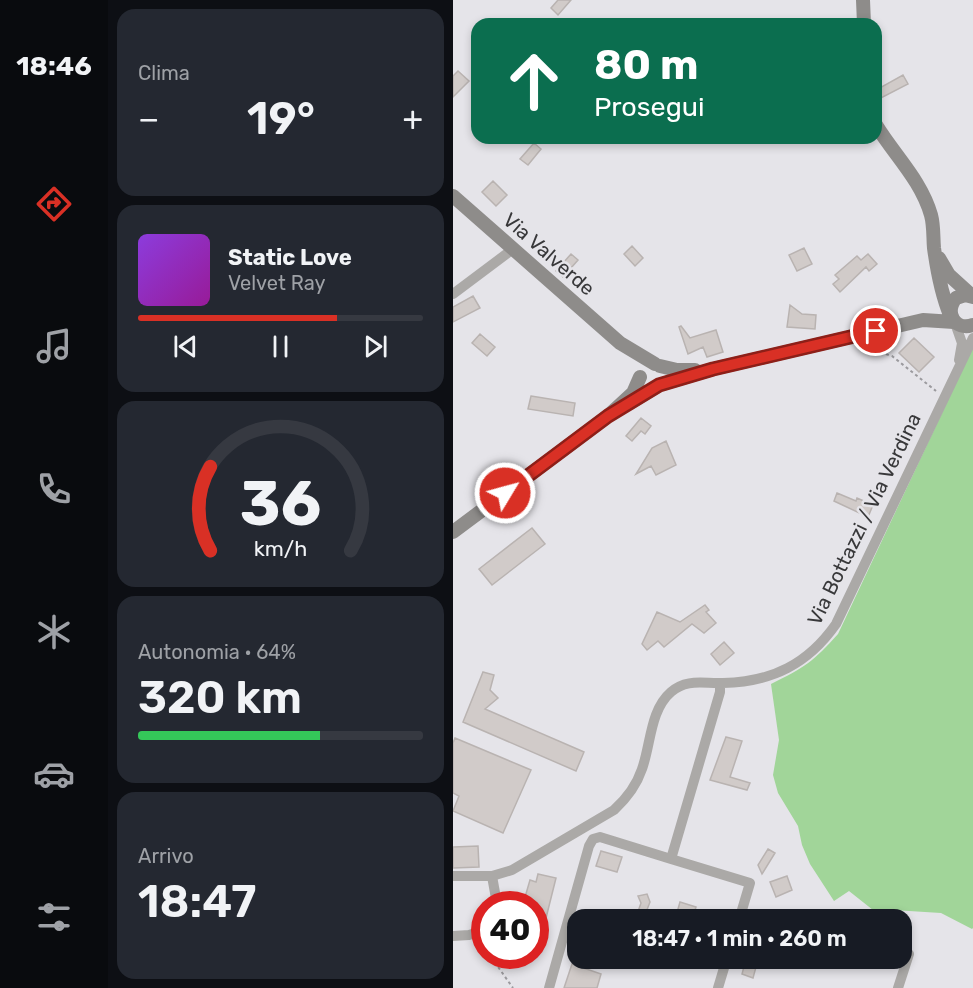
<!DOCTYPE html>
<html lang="it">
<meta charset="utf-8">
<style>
body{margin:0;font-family:Rubik,sans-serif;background:#242831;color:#f1f3f6;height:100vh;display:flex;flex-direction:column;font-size:22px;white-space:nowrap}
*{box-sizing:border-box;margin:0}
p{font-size:20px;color:#9ea1a6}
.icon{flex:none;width:33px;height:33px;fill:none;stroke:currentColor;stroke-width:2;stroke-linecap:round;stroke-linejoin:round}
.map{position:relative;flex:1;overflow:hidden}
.side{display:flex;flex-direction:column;gap:9px;padding:9px;background:#0d0f14;width:345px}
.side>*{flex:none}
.guide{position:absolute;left:18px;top:18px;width:411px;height:126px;border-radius:18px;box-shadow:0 3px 9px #0003;background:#0b6e4f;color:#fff;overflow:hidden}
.speed{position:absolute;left:18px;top:891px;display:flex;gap:12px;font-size:30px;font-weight:700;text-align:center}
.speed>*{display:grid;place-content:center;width:78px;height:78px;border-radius:50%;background:#171b24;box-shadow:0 3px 9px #0003;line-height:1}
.speed .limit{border:9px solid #d22;background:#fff;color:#111}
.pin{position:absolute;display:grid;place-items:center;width:51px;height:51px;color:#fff;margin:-26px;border:3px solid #fff;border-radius:50%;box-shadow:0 2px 6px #0007}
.me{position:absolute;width:66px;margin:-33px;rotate:53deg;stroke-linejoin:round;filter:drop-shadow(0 0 4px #0008)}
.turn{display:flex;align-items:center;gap:21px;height:126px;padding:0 24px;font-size:27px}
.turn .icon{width:78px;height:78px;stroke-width:2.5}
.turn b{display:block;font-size:42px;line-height:51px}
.big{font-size:45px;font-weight:600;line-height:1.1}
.side .tile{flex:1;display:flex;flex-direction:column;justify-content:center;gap:9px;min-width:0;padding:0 21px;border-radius:18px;background:#242831}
.side .dial{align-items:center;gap:0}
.dial svg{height:156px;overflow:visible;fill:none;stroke:#363941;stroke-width:7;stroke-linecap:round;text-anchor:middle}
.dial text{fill:#f1f3f6;stroke:none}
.song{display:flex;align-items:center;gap:18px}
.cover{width:72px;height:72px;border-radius:9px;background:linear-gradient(135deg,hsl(270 70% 55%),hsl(300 70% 35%))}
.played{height:6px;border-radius:3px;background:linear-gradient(90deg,#d93025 70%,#363941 70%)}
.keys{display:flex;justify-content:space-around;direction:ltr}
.heat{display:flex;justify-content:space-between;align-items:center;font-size:33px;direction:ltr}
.charge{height:9px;border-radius:4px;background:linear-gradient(90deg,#34c759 64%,#363941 0)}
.trip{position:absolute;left:114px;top:909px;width:345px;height:60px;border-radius:18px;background:#171b24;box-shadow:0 3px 9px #0003;font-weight:600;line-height:60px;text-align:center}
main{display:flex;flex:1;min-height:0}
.dock{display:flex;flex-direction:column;width:108px;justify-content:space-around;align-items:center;background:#090b0e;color:#9ea1a6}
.dock .icon{width:42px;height:42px}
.dock .selected{color:#d93025}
.dock b{font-size:27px;color:#f1f3f6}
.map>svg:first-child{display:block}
.green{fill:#a1d599}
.building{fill:#d1cbc9;stroke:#b9b3b1;stroke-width:1.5}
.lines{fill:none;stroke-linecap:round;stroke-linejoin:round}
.path{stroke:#9b9a9e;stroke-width:2;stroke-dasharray:3 3;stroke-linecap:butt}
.street{stroke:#aba9a7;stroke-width:10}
.secondary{stroke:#8e8c8a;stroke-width:14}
.route-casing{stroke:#8d1f18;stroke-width:15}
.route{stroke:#d93025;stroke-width:10}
.labels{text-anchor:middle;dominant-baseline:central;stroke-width:5;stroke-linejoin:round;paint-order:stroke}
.street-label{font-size:20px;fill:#38383a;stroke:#e5e4e9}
</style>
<main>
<nav class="dock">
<b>18:46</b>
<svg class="icon selected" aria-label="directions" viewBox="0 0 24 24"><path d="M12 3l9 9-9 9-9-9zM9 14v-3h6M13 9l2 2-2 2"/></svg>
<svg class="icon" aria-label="music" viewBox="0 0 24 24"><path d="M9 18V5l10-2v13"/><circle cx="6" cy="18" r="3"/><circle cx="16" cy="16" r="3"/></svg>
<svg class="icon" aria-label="phone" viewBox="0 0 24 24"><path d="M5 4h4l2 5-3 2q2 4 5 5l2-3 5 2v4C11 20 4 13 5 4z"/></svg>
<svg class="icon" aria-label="climate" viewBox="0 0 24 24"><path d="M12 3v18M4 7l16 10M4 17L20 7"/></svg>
<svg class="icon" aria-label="car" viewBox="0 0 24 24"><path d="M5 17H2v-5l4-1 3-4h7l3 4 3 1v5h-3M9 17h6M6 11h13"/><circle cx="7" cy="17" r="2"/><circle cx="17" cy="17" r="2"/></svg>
<svg class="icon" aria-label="filters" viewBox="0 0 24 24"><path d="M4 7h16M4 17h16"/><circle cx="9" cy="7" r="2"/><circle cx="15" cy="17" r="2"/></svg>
</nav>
<section class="side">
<div class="tile"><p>Clima</p>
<div class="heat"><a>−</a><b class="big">19°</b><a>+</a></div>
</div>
<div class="tile">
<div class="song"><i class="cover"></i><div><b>Static Love</b><p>Velvet Ray</p></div></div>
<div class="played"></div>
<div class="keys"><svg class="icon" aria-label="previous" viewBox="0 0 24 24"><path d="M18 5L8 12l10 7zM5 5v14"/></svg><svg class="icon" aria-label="pause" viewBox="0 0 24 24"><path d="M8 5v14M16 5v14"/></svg><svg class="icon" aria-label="next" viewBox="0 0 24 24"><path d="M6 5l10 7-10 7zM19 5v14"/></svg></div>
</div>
<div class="tile dial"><svg viewBox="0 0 100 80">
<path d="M14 69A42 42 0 1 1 86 69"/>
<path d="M14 69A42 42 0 0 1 14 26" stroke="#d93025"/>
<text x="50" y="56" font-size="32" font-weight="700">36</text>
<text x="50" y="72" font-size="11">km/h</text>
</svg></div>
<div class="tile"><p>Autonomia · 64%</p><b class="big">320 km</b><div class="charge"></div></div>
<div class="tile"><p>Arrivo</p><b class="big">18:47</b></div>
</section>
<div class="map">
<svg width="520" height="988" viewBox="0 0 520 988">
<rect width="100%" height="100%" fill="#e5e4e9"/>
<path class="green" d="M520,347v581l-1,1 -31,-16 -48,-3 -15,4 -29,-23 -15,10 -24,-37 -8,-19 -4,-19 -20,-33 -5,-18 6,-35 -8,-56c33,-16 43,-23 67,-50z"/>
<path class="building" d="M105,0h13l-13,15 -7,-7z
M5,71l11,10 -16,16v-21z
M450,75l5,9 -29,15 -3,-9z
M81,143l7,6 -13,16 -8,-6z
M40,181l14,14 -11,11 -14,-14z
M179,246l11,12 -8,8 -11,-12z
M351,248l8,16 -15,7 -8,-16z
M118,254l7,6 -15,17 -7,-6z
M415,254l9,10 -8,7 -3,-4 -26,25 -7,-8 6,-5 -4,-4 22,-19 4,4z
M20,296l7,12 -27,14v-15z
M337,305l12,9 14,1 -1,14 -28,-2z
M228,326l9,12 26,-8 7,22 -16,5 -4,-10 -15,7 -9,-27z
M27,334l15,13 -8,9 -15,-13z
M461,338l20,19 -15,15 -20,-19z
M78,396l44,7 -2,13 -45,-7z
M188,418l10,8 -6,8 -4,-3 -9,10 -6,-5z
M213,441l10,24 -20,10 -5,-9 -15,8 16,-26z
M384,493l19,8 1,-3 16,7 -5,12 -34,-16z
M79,528l13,16 -53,41 -13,-16z
M252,605l4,5 -3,2 10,11 -12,10 -12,-9 -28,23 -6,-6 -11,9 -5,-6 15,-32 23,10z
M271,642l10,11 -14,12 -9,-11z
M30,672l11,3 -4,15 8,8 -13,11 99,43 -8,19 -113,-49z
M273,737l16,4 -12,36 20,6 -3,7 -37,-10z
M2,738l76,32 -28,63 -50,-22 6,-15 -6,-3v-50z
M25,846l1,21 -26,1v-21z
M315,849l7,4 -13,21 -4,-9z
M148,851l21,6 -5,15 -21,-6z
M85,874l18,4 -10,40 -11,-3v-11h-12l7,-24 6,2z
M334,876l5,14 -16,7 -6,-15z
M194,894l3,8 -7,18h-8l6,-17 -3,-7z
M227,902l16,5 -4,13 -16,-4z
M292,963l11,4 -3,11 -11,-4z
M119,964l29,10 -4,14h-33z"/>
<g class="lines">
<path class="path" d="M410,347l29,9 44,35
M41,956l2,8 17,24"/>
<path class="street" d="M0,294l60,-45
M502,323l7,20 -3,17
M267,683v9l-49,167 79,24 -11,37
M0,876h39l20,-6 102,-60c12,-11 23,-26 28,-41 9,-25 8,-59 29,-77 16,-14 33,-8 52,-9 49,-1 85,-19 113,-59l137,-286
M39,876l5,28
M0,936l16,-1 16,-5
M96,988l40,-142 4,-7 7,-2 71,22
M265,988l9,-30
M445,988l11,-34"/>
<path class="secondary" d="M410,0l1,24
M423,125c19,31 45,55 55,90 3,11 2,22 3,33 3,22 7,45 16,67
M0,196l167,147 35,21
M486,258l10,17 22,20
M520,297l-8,-2 -9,3c-12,15 -1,33 17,27
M207,366l17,4h18
M206,385l54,-16 210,-49 31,2
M175,404l30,-18
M0,532l155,-116 25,-23 7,-16"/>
</g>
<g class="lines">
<g class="route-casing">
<path id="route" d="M52,493l103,-77 51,-31 54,-16 163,-38"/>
</g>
<use href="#route" class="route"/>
</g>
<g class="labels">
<g class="street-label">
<text transform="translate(96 254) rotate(41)">Via Valverde</text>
<text transform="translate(411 519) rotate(-64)">Via Bottazzi / Via Verdina</text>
</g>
</g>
</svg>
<div class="speed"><div class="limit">40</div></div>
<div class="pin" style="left:423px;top:331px;background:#d93025"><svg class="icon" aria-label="arrive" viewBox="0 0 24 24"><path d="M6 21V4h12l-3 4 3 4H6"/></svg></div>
<svg class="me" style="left:52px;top:493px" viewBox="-20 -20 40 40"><circle r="17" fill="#d93025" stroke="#fff" stroke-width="3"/><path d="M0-11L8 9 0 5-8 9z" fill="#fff"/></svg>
<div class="trip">18:47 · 1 min · 260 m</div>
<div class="guide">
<div class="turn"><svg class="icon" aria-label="ahead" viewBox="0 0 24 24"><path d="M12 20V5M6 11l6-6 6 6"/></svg><div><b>80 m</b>Prosegui</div></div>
</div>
</div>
</main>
